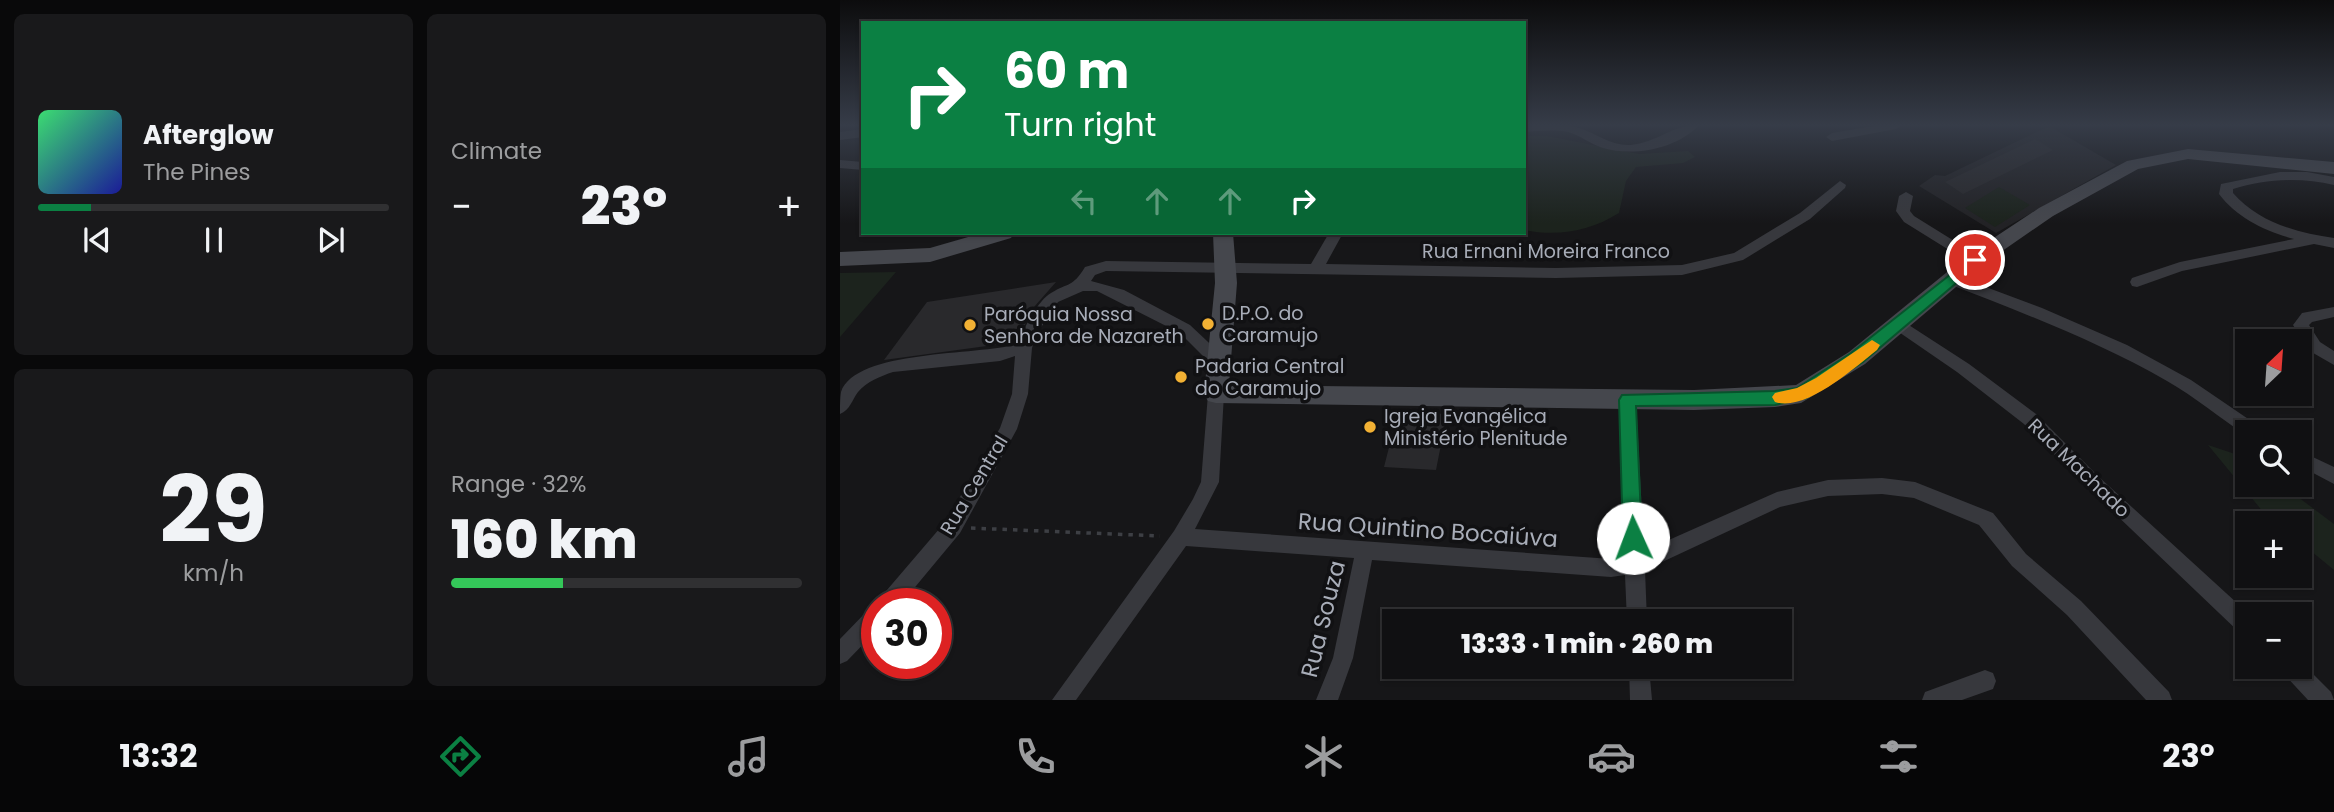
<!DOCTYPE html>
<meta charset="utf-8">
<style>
body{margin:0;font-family:Poppins,sans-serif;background:#19191b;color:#f1f3f6;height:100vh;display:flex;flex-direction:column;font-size:26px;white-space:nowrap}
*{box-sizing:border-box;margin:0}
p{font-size:23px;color:#9c9d9f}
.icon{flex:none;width:38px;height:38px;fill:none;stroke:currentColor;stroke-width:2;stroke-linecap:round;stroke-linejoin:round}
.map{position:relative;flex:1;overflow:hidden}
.sheet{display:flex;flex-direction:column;gap:14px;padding:14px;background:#09090a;width:840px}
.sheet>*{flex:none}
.hud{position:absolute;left:21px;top:21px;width:665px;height:214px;border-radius:0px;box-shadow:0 2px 5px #0004,0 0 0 2px #303032;background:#0b8043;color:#fff;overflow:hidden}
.needle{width:46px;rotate:25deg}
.buttons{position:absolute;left:1395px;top:329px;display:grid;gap:14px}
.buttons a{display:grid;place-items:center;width:77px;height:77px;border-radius:0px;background:#101012;box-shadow:0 2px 5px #0004,0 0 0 2px #303032;font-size:35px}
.speed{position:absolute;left:21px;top:588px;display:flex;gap:14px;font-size:35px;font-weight:700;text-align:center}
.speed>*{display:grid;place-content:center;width:91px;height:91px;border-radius:50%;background:#101012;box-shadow:0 2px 5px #0004,0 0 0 2px #303032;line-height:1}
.speed .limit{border:10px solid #d22;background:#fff;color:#111}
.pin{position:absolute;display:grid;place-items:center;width:60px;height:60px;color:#fff;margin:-30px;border:4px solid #fff;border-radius:50%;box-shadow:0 2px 7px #0007}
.me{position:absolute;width:77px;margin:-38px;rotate:358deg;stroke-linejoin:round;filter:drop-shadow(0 0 5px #0008)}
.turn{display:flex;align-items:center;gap:24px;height:147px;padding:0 28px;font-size:32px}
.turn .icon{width:91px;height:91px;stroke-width:2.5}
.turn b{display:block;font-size:49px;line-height:60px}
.lanes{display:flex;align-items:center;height:66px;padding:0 28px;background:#0003;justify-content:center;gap:35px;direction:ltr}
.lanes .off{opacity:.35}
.big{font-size:52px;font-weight:800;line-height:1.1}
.sheet .widget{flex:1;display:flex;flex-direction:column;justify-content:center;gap:10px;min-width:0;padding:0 24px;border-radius:10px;background:#19191b}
.sheet .dial{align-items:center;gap:0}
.dial b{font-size:91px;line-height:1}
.song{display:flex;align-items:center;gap:21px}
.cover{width:84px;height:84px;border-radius:10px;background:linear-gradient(135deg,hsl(140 70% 55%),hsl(240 70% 35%))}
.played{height:7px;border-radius:4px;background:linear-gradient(90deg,#0b8043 15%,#303032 15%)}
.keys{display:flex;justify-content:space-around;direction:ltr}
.heat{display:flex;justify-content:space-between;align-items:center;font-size:38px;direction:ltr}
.charge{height:10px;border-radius:5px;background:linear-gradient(90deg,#34c759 32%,#303032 0)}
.sheet .tiles{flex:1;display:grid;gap:14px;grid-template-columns:repeat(2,1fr)}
.trip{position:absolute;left:542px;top:609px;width:410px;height:70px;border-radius:0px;background:#101012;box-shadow:0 2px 5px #0004,0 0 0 2px #303032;font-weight:800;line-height:70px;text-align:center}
.dock{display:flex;height:112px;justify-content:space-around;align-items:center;background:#060607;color:#9c9d9f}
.dock .icon{width:49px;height:49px}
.dock .selected{color:#0b8043}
.dock b{font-size:32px;color:#f1f3f6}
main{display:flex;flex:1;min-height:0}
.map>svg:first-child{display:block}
.built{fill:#222225}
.green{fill:#1c231d}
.building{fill:#29292c}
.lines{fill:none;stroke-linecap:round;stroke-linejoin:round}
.path{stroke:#3d3f44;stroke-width:3.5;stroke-dasharray:4.5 6;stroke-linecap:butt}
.street{fill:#37383d;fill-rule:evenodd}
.secondary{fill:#45474d;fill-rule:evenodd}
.route{fill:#0b8043;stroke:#07532c;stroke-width:2}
.slow{fill:#f59e0b}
.poi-dot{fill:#f2b134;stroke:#111113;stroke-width:2.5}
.labels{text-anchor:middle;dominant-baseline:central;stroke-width:7;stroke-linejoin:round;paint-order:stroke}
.street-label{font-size:19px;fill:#a8adb8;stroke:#111113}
.poi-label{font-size:19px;fill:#a8adb8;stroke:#111113;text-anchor:start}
.near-street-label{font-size:23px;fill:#a8adb8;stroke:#111113}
</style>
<main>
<section class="sheet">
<div class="tiles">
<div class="widget">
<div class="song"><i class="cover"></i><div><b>Afterglow</b><p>The Pines</p></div></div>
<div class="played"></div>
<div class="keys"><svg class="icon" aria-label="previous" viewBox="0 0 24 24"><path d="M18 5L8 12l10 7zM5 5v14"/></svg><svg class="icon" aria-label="pause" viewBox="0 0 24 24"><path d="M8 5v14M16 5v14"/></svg><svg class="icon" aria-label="next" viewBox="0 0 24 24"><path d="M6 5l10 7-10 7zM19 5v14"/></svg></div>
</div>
<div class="widget"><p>Climate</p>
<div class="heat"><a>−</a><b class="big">23°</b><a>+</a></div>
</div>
<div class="widget dial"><b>29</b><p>km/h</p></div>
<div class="widget"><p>Range · 32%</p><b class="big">160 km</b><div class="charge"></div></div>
</div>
</section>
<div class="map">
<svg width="1494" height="700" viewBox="0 0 1494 700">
<rect width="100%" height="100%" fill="#161618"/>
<path class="built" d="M1209,126l67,39 -120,68 -77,-47 16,-11 10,1z"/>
<path class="green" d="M684,136h23l92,18 49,-3 7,6 -12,6 -47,4 -10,14 -7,32c-29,18 -60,24 -95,17z
M1159,187l31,18 -35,22 -30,-19z
M56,272l-56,65v-64z
M1368,445l39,13v27h35l52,39v46l-34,-28v-19h-23l-13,-10z"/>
<path class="building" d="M1195,139l18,11 -90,44 -18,-12z
M216,282l-22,25 -18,35 -132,18 43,-58z
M558,412l49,2 -11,56 -52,-3z"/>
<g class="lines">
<path class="path" d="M131,528l189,8"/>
<path class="street" d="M684,125c18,0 38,-3 55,3 19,6 32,18 52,17 25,-2 46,-22 68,-20 -22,24 -66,32 -96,23 -13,-4 -23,-13 -35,-16 -14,-3 -30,-1 -44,0z
M1039,125h23l-6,4 -64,12 -6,-4 6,-4z
M23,129v8l-23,3v-8z
M0,160l23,2v8l-23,-2z
M1440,172h27l27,5v8c-34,-8 -68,-6 -101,4v4c25,29 64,40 101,45v10l-20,-4 -132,27 -45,16 -5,-1 -2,-4 2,-4 48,-16 114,-23c-29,-8 -57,-21 -75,-45l2,-10z
M1000,181l6,4 -1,3 -35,31 -67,41 -61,15 -126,3 -450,-7 -11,4 -4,6 33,9 66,35 34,32 2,4 -2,4h-12l-32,-32 -83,-42h-14l-25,11 -22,33 -4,13 -4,46 -11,35 -57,104 -59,71h-23l3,-7 65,-76 54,-93 12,-34 3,-38 -15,5 -107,11c-12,4 -27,10 -35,20 -6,8 -8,18 -18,22 0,-7 0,-16 1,-22 15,-43 136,-36 177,-48 4,-13 21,-45 33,-51 18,-11 21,-5 34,-26l21,-6 205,3 18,-31h14l-17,31 230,4 126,-3 52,-12 66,-40z
M1066,192l7,4 -3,15 4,5 66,41 2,3 -2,3h-10l-66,-41 -8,-11 3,-15z
M1111,274l91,34 85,37 64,35 69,47 2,5h-15v4c-27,-18 -52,-39 -80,-55 -70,-40 -146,-69 -221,-98l-2,-4 2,-4z
M1494,307v10l-22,5 -3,3 11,17 14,9v14l-26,-15 -15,-25 9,-12z
M1058,318l71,46 67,50 63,63 150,137h-2v22l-7,-3 -153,-146 -63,-63 -67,-52 -64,-44 -3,-4 3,-4z
M376,387l6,2 2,5 -5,88 -24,47 416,30 14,-2 -5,-158 2,-5h12l2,5 8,152 133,-59 51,-12 54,-2 33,4 78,31 33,41 55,47 88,91 3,8h-26l-79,-85 -55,-49 -33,-41 -65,-27 -32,-4 -54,2 -48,11 -135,63 2,51h-20l-2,-46 -14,2 -239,-17 -19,98 -15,42h-22l17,-42 21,-100 -168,-12 -110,154h-24l122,-169 19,-32 8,-17 7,-88 2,-5z
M1460,451l34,16v17l-34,-18z
M37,605v25l-30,31 -7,3v-25l30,-31z
M1460,661l31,31 3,8h-26l-24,-26 -3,-7h19z
M789,667h20l3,33h-22z
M1145,670l8,3 3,8 -3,8 -31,11h-40l3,-8z"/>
<path class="secondary" d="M1348,149l146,13v12l-146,-15 -50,10 -85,47 -71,49 -117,99 -64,39 -26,4 -81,3 -478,-7 -8,-2 -4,-7 11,-111 -2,-50h20l4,50 -8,102 465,5 102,-5 53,-33 119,-97 71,-47 88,-47z
M142,233h32l-3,5 -81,24 -90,4v-14l90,-4z"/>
</g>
<linearGradient id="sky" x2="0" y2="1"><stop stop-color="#0c0c0d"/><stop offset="0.56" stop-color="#363c48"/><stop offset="1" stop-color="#363c48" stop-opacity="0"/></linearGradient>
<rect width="1494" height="223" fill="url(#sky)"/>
<path class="route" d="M1135,255l5,1 2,4 -2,3 -117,99 -57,36 -31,7 -139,1 6,132 -2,6 -7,2 -7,-2 -3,-6 -4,-138 3,-5 153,-4 22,-3 54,-35z"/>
<path class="slow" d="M1032,340l8,5 -3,5c-23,18 -71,62 -102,52l-3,-5 3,-4 22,-5 19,-10z"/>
<g class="poi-dot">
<circle cx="368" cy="324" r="7"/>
<circle cx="130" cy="325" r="7"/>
<circle cx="341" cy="377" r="7"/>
<circle cx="530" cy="427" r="7"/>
</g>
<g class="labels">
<g class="street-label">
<text x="706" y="251">Rua Ernani Moreira Franco</text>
<text transform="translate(1239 468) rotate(44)">Rua Machado</text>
<text transform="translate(134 485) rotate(-59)">Rua Central</text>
</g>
<g class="poi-label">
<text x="382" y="313">D.P.O. do<tspan x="382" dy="22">Caramujo</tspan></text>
<text x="144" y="314">Paróquia Nossa<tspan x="144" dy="22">Senhora de Nazareth</tspan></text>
<text x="355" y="366">Padaria Central<tspan x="355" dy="22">do Caramujo</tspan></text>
<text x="544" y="416">Igreja Evangélica<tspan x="544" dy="22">Ministério Plenitude</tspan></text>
</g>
<g class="near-street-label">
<text transform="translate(588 530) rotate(4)">Rua Quintino Bocaiúva</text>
<text transform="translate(483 619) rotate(-76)">Rua Souza</text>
</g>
</g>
</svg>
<div class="buttons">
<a><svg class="needle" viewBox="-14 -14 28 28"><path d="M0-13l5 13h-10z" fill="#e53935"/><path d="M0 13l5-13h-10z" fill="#9c9d9f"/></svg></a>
<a><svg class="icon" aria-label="search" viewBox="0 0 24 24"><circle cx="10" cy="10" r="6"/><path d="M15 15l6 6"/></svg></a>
<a>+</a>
<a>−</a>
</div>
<div class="speed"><div class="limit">30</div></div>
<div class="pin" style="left:1135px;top:260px;background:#d93025"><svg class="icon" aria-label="arrive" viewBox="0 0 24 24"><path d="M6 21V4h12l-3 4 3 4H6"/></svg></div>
<svg class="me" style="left:793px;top:538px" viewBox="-20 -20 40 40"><circle r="19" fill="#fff"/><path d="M0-13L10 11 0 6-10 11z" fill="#0b8043"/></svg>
<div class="trip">13:33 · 1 min · 260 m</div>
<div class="hud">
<div class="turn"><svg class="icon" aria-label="right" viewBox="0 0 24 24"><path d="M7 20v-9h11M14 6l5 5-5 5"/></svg><div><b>60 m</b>Turn right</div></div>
<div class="lanes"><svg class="icon off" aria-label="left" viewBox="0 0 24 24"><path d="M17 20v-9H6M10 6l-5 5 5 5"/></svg><svg class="icon off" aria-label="ahead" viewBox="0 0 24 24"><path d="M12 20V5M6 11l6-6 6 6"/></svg><svg class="icon off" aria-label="ahead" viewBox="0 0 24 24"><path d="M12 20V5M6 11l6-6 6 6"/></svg><svg class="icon" aria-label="right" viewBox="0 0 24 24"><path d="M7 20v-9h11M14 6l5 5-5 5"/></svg></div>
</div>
</div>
</main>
<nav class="dock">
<b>13:32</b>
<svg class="icon selected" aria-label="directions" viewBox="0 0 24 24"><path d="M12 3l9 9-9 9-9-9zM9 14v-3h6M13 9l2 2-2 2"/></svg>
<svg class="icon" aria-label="music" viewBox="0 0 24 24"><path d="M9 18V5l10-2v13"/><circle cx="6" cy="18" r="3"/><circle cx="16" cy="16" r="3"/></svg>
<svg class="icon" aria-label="phone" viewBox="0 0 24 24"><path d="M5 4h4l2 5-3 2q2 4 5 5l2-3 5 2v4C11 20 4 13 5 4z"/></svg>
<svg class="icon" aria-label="climate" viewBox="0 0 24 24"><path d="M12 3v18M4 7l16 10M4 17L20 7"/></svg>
<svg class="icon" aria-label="car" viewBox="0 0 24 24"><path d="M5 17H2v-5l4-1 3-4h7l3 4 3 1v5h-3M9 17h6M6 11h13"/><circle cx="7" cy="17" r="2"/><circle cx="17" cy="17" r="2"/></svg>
<svg class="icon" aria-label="filters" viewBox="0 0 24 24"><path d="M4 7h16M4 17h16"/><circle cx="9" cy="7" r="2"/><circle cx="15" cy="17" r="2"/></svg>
<b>23°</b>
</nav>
